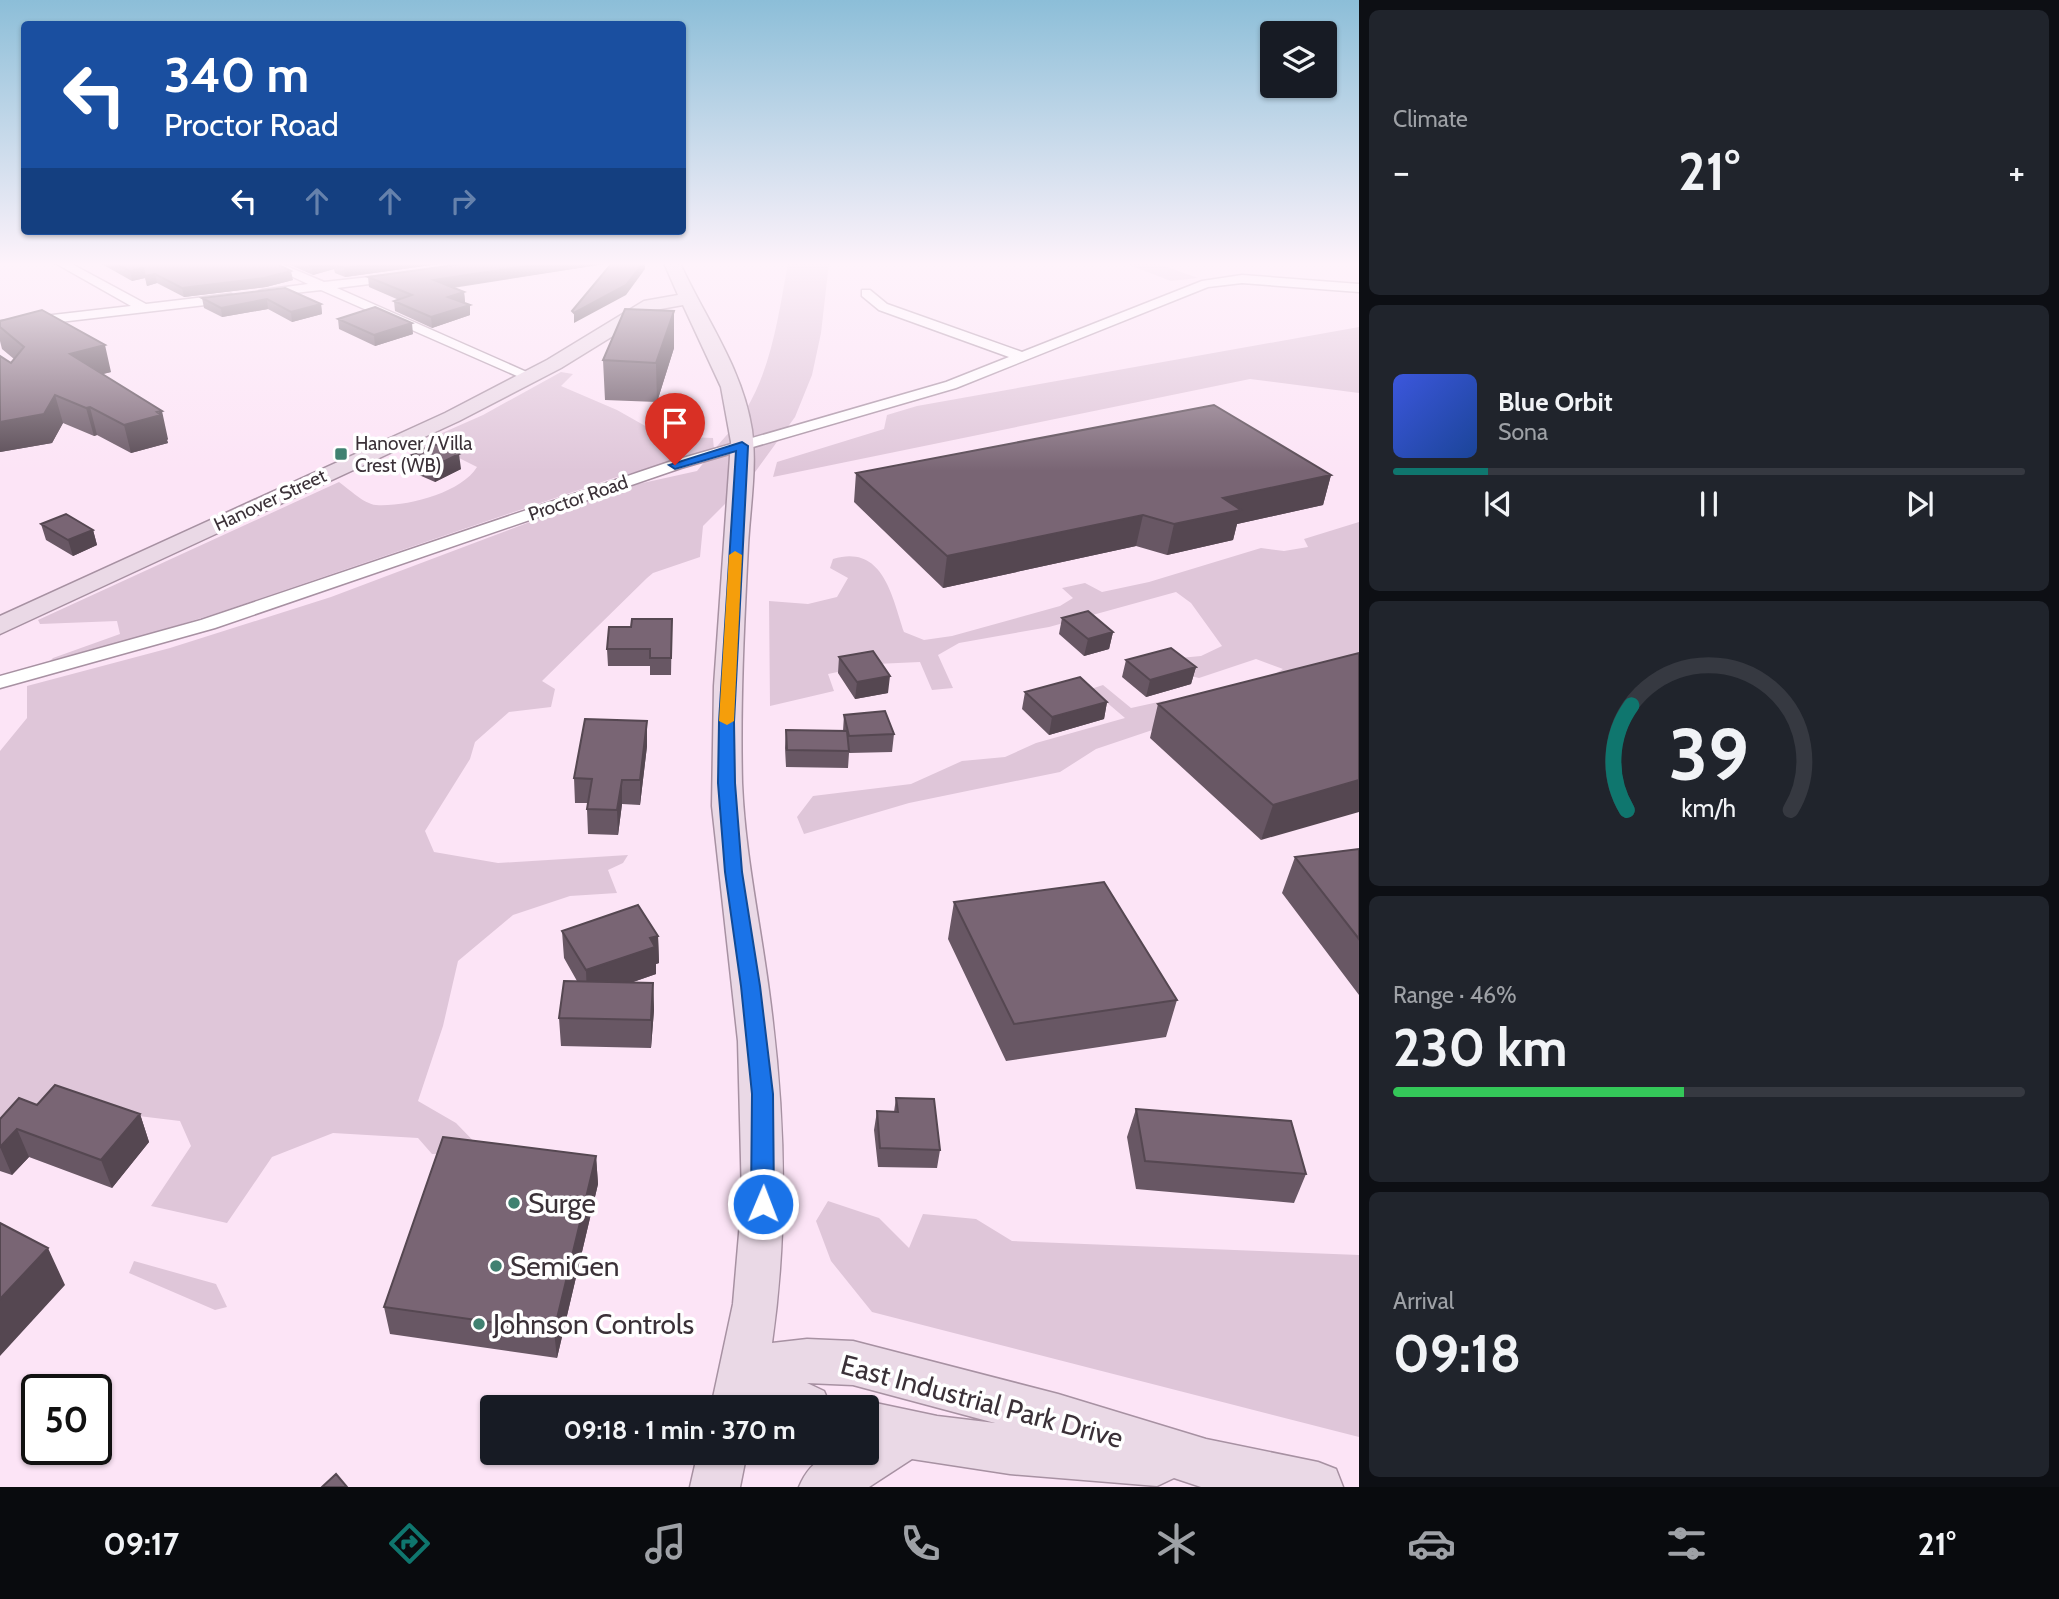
<!DOCTYPE html>
<meta charset="utf-8">
<style>
body{margin:0;font-family:Cabin,sans-serif;background:#20242c;color:#f1f3f6;height:100vh;display:flex;flex-direction:column;font-size:26px;white-space:nowrap}
*{box-sizing:border-box;margin:0}
p{font-size:23px;color:#9ea1a6}
.icon{flex:none;width:38px;height:38px;fill:none;stroke:currentColor;stroke-width:2;stroke-linecap:round;stroke-linejoin:round}
.map{position:relative;flex:1;overflow:hidden}
.side{display:flex;flex-direction:column;gap:10px;padding:10px;background:#0d0f14;width:700px}
.side>*{flex:none}
.hud{position:absolute;left:21px;top:21px;width:665px;height:214px;border-radius:7px;box-shadow:0 2px 5px #0004;background:#1a4fa0;color:#fff;overflow:hidden}
.controls{position:absolute;left:1260px;top:21px;display:grid;gap:14px}
.controls a{display:grid;place-items:center;width:77px;height:77px;border-radius:7px;background:#171b24;box-shadow:0 2px 5px #0004;font-size:35px}
.speed{position:absolute;left:21px;top:1374px;display:flex;gap:14px;font-size:35px;font-weight:700;text-align:center}
.speed>*{display:grid;place-content:center;width:91px;height:91px;border-radius:50%;background:#171b24;box-shadow:0 2px 5px #0004;line-height:1}
.speed .limit{border:4px solid #111;border-radius:10px;background:#fff;color:#111}
.pin{position:absolute;display:grid;place-items:center;width:60px;height:60px;color:#fff;margin:-72px -30px;border-radius:50% 50% 50% 0;rotate:-45deg;box-shadow:0 0 7px #0007}
.pin .icon{rotate:45deg}
.me{position:absolute;width:77px;margin:-38px;rotate:1deg;stroke-linejoin:round;filter:drop-shadow(0 0 5px #0008)}
.turn{display:flex;align-items:center;gap:24px;height:147px;padding:0 28px;font-size:32px}
.turn .icon{width:91px;height:91px;stroke-width:2.5}
.turn b{display:block;font-size:49px;line-height:60px}
.lanes{display:flex;align-items:center;height:66px;padding:0 28px;background:#0003;justify-content:center;gap:35px;direction:ltr}
.lanes .off{opacity:.35}
.big{font-size:52px;font-weight:700;line-height:1.1}
.side .widget{flex:1;display:flex;flex-direction:column;justify-content:center;gap:10px;min-width:0;padding:0 24px;border-radius:10px;background:#20242c}
.side .dial{align-items:center;gap:0}
.dial svg{height:182px;overflow:visible;fill:none;stroke:#363941;stroke-width:7;stroke-linecap:round;text-anchor:middle}
.dial text{fill:#f1f3f6;stroke:none}
.song{display:flex;align-items:center;gap:21px}
.cover{width:84px;height:84px;border-radius:10px;background:linear-gradient(135deg,hsl(230 70% 55%),hsl(220 70% 35%))}
.played{height:7px;border-radius:4px;background:linear-gradient(90deg,#0f766e 15%,#363941 15%)}
.keys{display:flex;justify-content:space-around;direction:ltr}
.heat{display:flex;justify-content:space-between;align-items:center;font-size:38px;direction:ltr}
.charge{height:10px;border-radius:5px;background:linear-gradient(90deg,#34c759 46%,#363941 0)}
.trip{position:absolute;left:480px;top:1395px;width:399px;height:70px;border-radius:7px;background:#171b24;box-shadow:0 2px 5px #0004;font-weight:700;line-height:70px;text-align:center}
.tabs{display:flex;height:112px;justify-content:space-around;align-items:center;background:#090b0e;color:#9ea1a6}
.tabs .icon{width:49px;height:49px}
.tabs .on{color:#0f766e}
.tabs b{font-size:32px;color:#f1f3f6}
main{display:flex;flex:1;min-height:0}
.map>svg:first-child{display:block}
.green{fill:#dfc6d9}
.lines{fill:none;stroke-linecap:round;stroke-linejoin:round}
.street-casing{stroke:#a791a2;stroke-width:3}
.secondary-casing{stroke:#a791a2;stroke-width:3}
.street{fill:#fff;fill-rule:evenodd}
.secondary{fill:#ead9e6;fill-rule:evenodd}
.wall{fill:#685764}
.shaded-wall{fill:#554751}
.building{fill:#796574;stroke:#554751;stroke-width:2}
.route{fill:#1a73e8;stroke:#114b97;stroke-width:2}
.slow{fill:#f59e0b}
.poi-dot{fill:#408171;stroke:#fff;stroke-width:2.5}
.labels{text-anchor:middle;dominant-baseline:central;stroke-width:7;stroke-linejoin:round;paint-order:stroke}
.far-poi-label{font-size:19px;fill:#3b3138;stroke:#fff;text-anchor:start}
.far-street-label{font-size:19px;fill:#3b3138;stroke:#fff}
.near-poi-label{font-size:28px;fill:#3b3138;stroke:#fff;text-anchor:start}
.near-street-label{font-size:28px;fill:#3b3138;stroke:#fff}
</style>
<main>
<div class="map">
<svg width="1359" height="1487" viewBox="0 0 1359 1487">
<rect width="100%" height="100%" fill="#fce4f6"/>
<path class="green" d="M788,263h41l-8,70 -9,42 -17,42 -45,62 -47,47 -3,31 -47,16 -6,5 -105,103 13,8 -4,18 -42,5 -34,30 -5,17 -45,72 9,21 64,11 130,-8 -5,8 -15,7 9,23 -47,3 -57,19 -55,46 -15,65 -25,75 38,22 29,30 -53,1 -14,-16 -85,-5 -61,24 -45,66 -76,-17 40,-60 -11,-25 -91,-11 -89,15v-374l27,-33v-32l143,-38 161,-51 289,-109 77,-17 17,-21 -100,28 -403,137 -166,51 8,-8 67,-24 -3,-13 -77,3 -2,-4 301,-138c10,7 25,22 37,23 30,2 85,-12 101,-38l-20,-10 -38,-7 -4,-5 68,-30 78,-43 12,2 -12,12 56,24 62,35 10,-8 24,1 1,12c10,-13 23,-25 31,-39 27,-43 34,-99 43,-148z
M1124,263h32l42,15 -27,3z
M1359,327v66l-109,-14 -477,98 4,-15 107,-33 3,-14 30,-9z
M1359,522v156l-168,39 -95,32 -36,23 -151,31 -105,31 -7,-17 16,-21 98,-12 51,-23 43,-4 31,-14 89,-25 -34,-29 12,-4 28,23 32,-7 40,6 52,-21 28,-17 -27,-10 -57,19 -13,-3 -14,-11 8,-6 21,-2 21,-10 -31,-43 -15,-11 -127,35 -90,16 -21,12 15,33 -21,2 -12,-28 -44,2 -48,10 6,17 -64,15 -1,-105 39,3 29,-7 11,-19 -18,-10 3,-9c50,-15 59,37 71,73l20,8 28,-4 108,-30 13,-8 -11,-10 23,-5 17,9 47,-10 112,-34 23,3 24,-4 -4,-8z
M828,1201l51,17 30,30 14,-34 53,5 36,22 347,14v182l-487,-125 -41,-51 -15,-40z
M134,1261l82,23 11,23 -12,3 -86,-37z"/>
<g class="lines">
<g class="street-casing">
<path id="street" d="M55,263h15l76,41 85,-10 6,4 -6,4 -231,27v-8l131,-15z
M263,263h16l45,19 74,-8 2,3 -6,4 -57,7 201,89 -2,3h-10l-205,-90 -62,7v-6l4,-1 45,-6z
M1242,275l117,9v8l-117,-9 -34,4 -252,101 -275,80 -466,160 -215,60v-12l201,-56 468,-158 277,-80 63,-25 -130,-47 -17,-14v-6h8l17,14 135,48 180,-71z"/>
</g>
<g class="secondary-casing">
<path id="secondary" d="M664,263h16c25,55 63,106 72,167 5,38 -2,78 -4,116 -4,79 -8,158 -6,237 3,71 18,139 27,208 16,118 20,235 3,352l35,-4 46,2 205,53 148,45 112,23 18,7 7,18h-142l-27,-9 -17,8 -147,-12 -98,-15 -43,28h-70c14,-33 35,-35 67,-35v-45h-14l14,-6 71,15 58,7 -142,-38 -46,-2 17,8 7,16h-120l22,-103 9,-105 -4,-158 -26,-235 2,-120 17,-244 -10,-55 -38,-82 -28,5 -94,58 -102,53 -459,213v-18l445,-203 102,-53 97,-59 34,-6z
M698,1452h49l-7,35h-50z"/>
</g>
<use href="#street" class="street"/>
<use href="#secondary" class="secondary"/>
</g>
<path class="wall" d="M100,263h175l18,17 -27,7 -82,10 -27,-14 -10,3 -2,-8 -13,3z
M286,263h160l-101,14 -10,-4 -1,-4 -21,6z
M469,263h142l-158,25 11,4 1,10 -2,1 7,12 -38,13 -37,-17 -1,-10 5,-1 -30,-13 -1,-10z
M285,288l36,16 1,10 -30,8 -24,-13 -46,8 -18,-9 -2,-10z
M674,311v37l-17,54 -52,-2 -2,-40z
M338,319l75,15 -38,12 -36,-17z
M0,321l111,51 -9,2 66,65 -1,1 1,3 -37,10 -34,-18 -3,1 -31,-13 -11,20 -52,9v-96l11,7 3,-4 -12,-10 -2,-8z
M408,457l53,12 -26,13 -25,-11z
M856,473l475,2 -8,30 -86,19 -4,16 -66,15 -31,-9 -193,42 -89,-86z
M41,524l52,6 4,15 -24,11 -27,-16z
M1062,618l51,14 -4,17 -25,7 -25,-22z
M672,619l-1,56h-21v-9h-42l-1,-17 24,-22z
M1359,653l-98,187 -111,-102 8,-34z
M839,657l49,36 -33,6 -17,-26z
M1126,660l70,7 -5,17 -45,13 -24,-20z
M1025,692l82,10 -3,17 -55,16 -27,-26z
M844,715l50,19 -2,18 -43,1 -1,15 -62,-1 -1,-19 1,-18 57,1z
M647,721v25l-7,59 -18,-1 -4,31 -30,-1 -1,-25 1,-6h-13l-1,-25z
M1359,849v146l-77,-102 13,-36z
M954,902l223,98 -11,37 -160,24 -58,-122z
M562,931l96,5 1,27 -3,1v10l-23,8 20,1 1,27 -3,38 -90,-2 -2,-28 18,-37 -13,-23z
M896,1098l44,52 -3,18 -59,-1 -4,-37 3,-19 17,1z
M37,1105l103,9 9,28 -37,46 -83,-31 -17,18 -12,-4v-52z
M1136,1109l170,65 -12,29 -158,-14 -9,-52z
M596,1156l2,28 -41,174 -167,-24 -6,-27z"/>
<path class="shaded-wall" d="M321,263h31l-18,1v5l-21,6 -2,-9z
M376,263h70l-101,14 -1,-9z
M547,263h64l-176,27 -1,-10z
M643,263h2v6l-19,26 -52,28v-10z
M143,268l2,10 -13,3 -2,-10z
M291,271l2,9 -27,7 -82,10 -2,-9z
M155,274l2,9 -10,3 -2,-10z
M464,292l1,10 -16,5 -1,-10z
M267,299l1,10 -46,8 -1,-9z
M321,304l1,10 -30,8 -1,-10z
M470,305v10l-38,13 -1,-11z
M674,311v37l-17,54 -1,-39z
M412,323l1,11 -38,12 -1,-11z
M105,345l6,27 -34,9 -7,-27z
M55,395l8,28 -11,20 -52,9v-30z
M90,407l7,28 -3,1 -8,-28z
M162,411l6,28 -1,1 1,3 -37,10 -7,-28z
M459,454l2,15 -26,13 -2,-15z
M1331,475l-8,30 -86,19 -4,16 -66,15 7,-31 49,-26z
M1143,515l-7,31 -193,42 4,-32z
M93,530l4,15 -24,11 -5,-16z
M1113,632l-4,17 -25,7 4,-17z
M1196,667l-5,17 -45,13 4,-17z
M890,676l-2,17 -33,6 2,-17z
M1107,702l-3,17 -55,16 3,-18z
M647,721v25l-7,59v-25z
M622,780v24l-4,31 -1,-25z
M1359,780v32l-98,28 12,-35z
M658,936l1,27 -3,1v10l-69,24 -1,-28 64,-32z
M653,983l1,27 -3,38v-28z
M140,1114l9,28 -37,46 -11,-28z
M17,1129l12,28 -17,18 -12,-28z
M596,1156l2,28 -41,174 -3,-27z
M48,1248l17,37 -65,71v-57z"/>
<path class="building" d="M114,263h161l16,8 -27,7 -82,10 -27,-14 -10,2 -2,-8 -13,3z
M305,263h16l-10,3z
M336,263h40l-32,5 -10,-4z
M469,263h78l-113,17 30,12 -16,5 22,8 -39,12 -37,-16 18,-6 -44,-18z
M612,263h31l-17,22 -52,28 -2,-2z
M285,288l36,16 -30,8 -24,-13 -46,9 -19,-10z
M375,307l37,16 -38,12 -36,-16z
M625,309l49,2 -18,52 -53,-3z
M42,310l63,35 -35,9 92,57 -5,1 4,3 -37,10 -34,-18 -4,1 -31,-13 -11,19 -44,8v-66l11,7 13,-16 -24,-20v-6z
M1214,405l117,70 -108,23 18,12 -67,14 -31,-9 -196,41 -91,-83z
M431,443l28,11 -26,13 -25,-10 20,-10z
M66,514l27,16 -25,10 -27,-16z
M1088,611l25,21 -25,7 -26,-21z
M632,619h40l-1,39h-21v-9h-43l2,-22h22z
M1171,648l25,19 -46,13 -24,-20z
M873,651l17,25 -33,6 -18,-25z
M1359,653v127l-86,25 -115,-101z
M1080,677l27,25 -55,15 -27,-25z
M885,711l9,23 -45,2 -5,-21z
M585,719l62,2 -7,59h-18l-5,30 -30,-1 5,-30 -18,-1z
M786,730l61,1 2,20 -62,-1z
M1359,849v90l-64,-82z
M1104,882l73,118 -163,24 -60,-122z
M638,905l20,31 -8,2 5,9 -69,23 -24,-39z
M564,981l89,2 -2,37 -92,-2z
M55,1085l85,29 -39,46 -84,-31 -17,18v-28l19,-21 18,7z
M896,1098l38,1 6,51 -60,-2 -3,-37 21,1z
M1136,1109l155,12 15,53 -161,-13z
M443,1137l153,19 -42,175 -170,-24z
M0,1223l48,25 -48,51z
M336,1474l11,13h-25z"/>
<linearGradient id="sky" x2="0" y2="1"><stop stop-color="#8cbed8"/><stop offset="0.56" stop-color="#fef3fb"/><stop offset="1" stop-color="#fef3fb" stop-opacity="0"/></linearGradient>
<rect width="1359" height="471" fill="url(#sky)"/>
<path class="route" d="M742,442l6,4 -14,276 1,61 7,89 18,114 13,108 1,110 -3,7 -8,3 -8,-3 -4,-7 1,-110 -11,-108 -16,-114 -7,-89 1,-61 17,-271 -61,18 -6,-4z"/>
<path class="slow" d="M735,551l7,4 -8,166 -7,4 -8,-4 10,-166z"/>
<g class="poi-dot">
<rect x="334" y="447" width="14" height="14" rx="3.5"/>
<circle cx="514" cy="1203" r="7"/>
<circle cx="496" cy="1266" r="7"/>
<circle cx="479" cy="1324" r="7"/>
</g>
<g class="labels">
<g class="far-poi-label">
<text x="355" y="443">Hanover / Villa<tspan x="355" dy="22">Crest (WB)</tspan></text>
</g>
<g class="far-street-label">
<text transform="translate(578 498) rotate(-19)">Proctor Road</text>
<text transform="translate(270 500) rotate(-25)">Hanover Street</text>
</g>
<g class="near-poi-label">
<text x="528" y="1203">Surge</text>
<text x="510" y="1266">SemiGen</text>
<text x="493" y="1324">Johnson Controls</text>
</g>
<g class="near-street-label">
<text transform="translate(982 1401) rotate(15)">East Industrial Park Drive</text>
</g>
</g>
</svg>
<div class="controls">
<a><svg class="icon" aria-label="layers" viewBox="0 0 24 24"><path d="M12 4l9 5-9 5-9-5zM3 14l9 5 9-5"/></svg></a>
</div>
<div class="speed"><div class="limit">50</div></div>
<div class="pin" style="left:675px;top:465px;background:#d93025"><svg class="icon" aria-label="arrive" viewBox="0 0 24 24"><path d="M6 21V4h12l-3 4 3 4H6"/></svg></div>
<svg class="me" style="left:763px;top:1204px" viewBox="-20 -20 40 40"><circle r="17" fill="#1a73e8" stroke="#fff" stroke-width="3"/><path d="M0-11L8 9 0 5-8 9z" fill="#fff"/></svg>
<div class="trip">09:18 · 1 min · 370 m</div>
<div class="hud">
<div class="turn"><svg class="icon" aria-label="left" viewBox="0 0 24 24"><path d="M17 20v-9H6M10 6l-5 5 5 5"/></svg><div><b>340 m</b>Proctor Road</div></div>
<div class="lanes"><svg class="icon" aria-label="left" viewBox="0 0 24 24"><path d="M17 20v-9H6M10 6l-5 5 5 5"/></svg><svg class="icon off" aria-label="ahead" viewBox="0 0 24 24"><path d="M12 20V5M6 11l6-6 6 6"/></svg><svg class="icon off" aria-label="ahead" viewBox="0 0 24 24"><path d="M12 20V5M6 11l6-6 6 6"/></svg><svg class="icon off" aria-label="right" viewBox="0 0 24 24"><path d="M7 20v-9h11M14 6l5 5-5 5"/></svg></div>
</div>
</div>
<section class="side">
<div class="widget"><p>Climate</p>
<div class="heat"><a>−</a><b class="big">21°</b><a>+</a></div>
</div>
<div class="widget">
<div class="song"><i class="cover"></i><div><b>Blue Orbit</b><p>Sona</p></div></div>
<div class="played"></div>
<div class="keys"><svg class="icon" aria-label="previous" viewBox="0 0 24 24"><path d="M18 5L8 12l10 7zM5 5v14"/></svg><svg class="icon" aria-label="pause" viewBox="0 0 24 24"><path d="M8 5v14M16 5v14"/></svg><svg class="icon" aria-label="next" viewBox="0 0 24 24"><path d="M6 5l10 7-10 7zM19 5v14"/></svg></div>
</div>
<div class="widget dial"><svg viewBox="0 0 100 80">
<path d="M14 69A42 42 0 1 1 86 69"/>
<path d="M14 69A42 42 0 0 1 16 23" stroke="#0f766e"/>
<text x="50" y="56" font-size="32" font-weight="700">39</text>
<text x="50" y="72" font-size="11">km/h</text>
</svg></div>
<div class="widget"><p>Range · 46%</p><b class="big">230 km</b><div class="charge"></div></div>
<div class="widget"><p>Arrival</p><b class="big">09:18</b></div>
</section>
</main>
<nav class="tabs">
<b>09:17</b>
<svg class="icon on" aria-label="directions" viewBox="0 0 24 24"><path d="M12 3l9 9-9 9-9-9zM9 14v-3h6M13 9l2 2-2 2"/></svg>
<svg class="icon" aria-label="music" viewBox="0 0 24 24"><path d="M9 18V5l10-2v13"/><circle cx="6" cy="18" r="3"/><circle cx="16" cy="16" r="3"/></svg>
<svg class="icon" aria-label="phone" viewBox="0 0 24 24"><path d="M5 4h4l2 5-3 2q2 4 5 5l2-3 5 2v4C11 20 4 13 5 4z"/></svg>
<svg class="icon" aria-label="climate" viewBox="0 0 24 24"><path d="M12 3v18M4 7l16 10M4 17L20 7"/></svg>
<svg class="icon" aria-label="car" viewBox="0 0 24 24"><path d="M5 17H2v-5l4-1 3-4h7l3 4 3 1v5h-3M9 17h6M6 11h13"/><circle cx="7" cy="17" r="2"/><circle cx="17" cy="17" r="2"/></svg>
<svg class="icon" aria-label="filters" viewBox="0 0 24 24"><path d="M4 7h16M4 17h16"/><circle cx="9" cy="7" r="2"/><circle cx="15" cy="17" r="2"/></svg>
<b>21°</b>
</nav>
